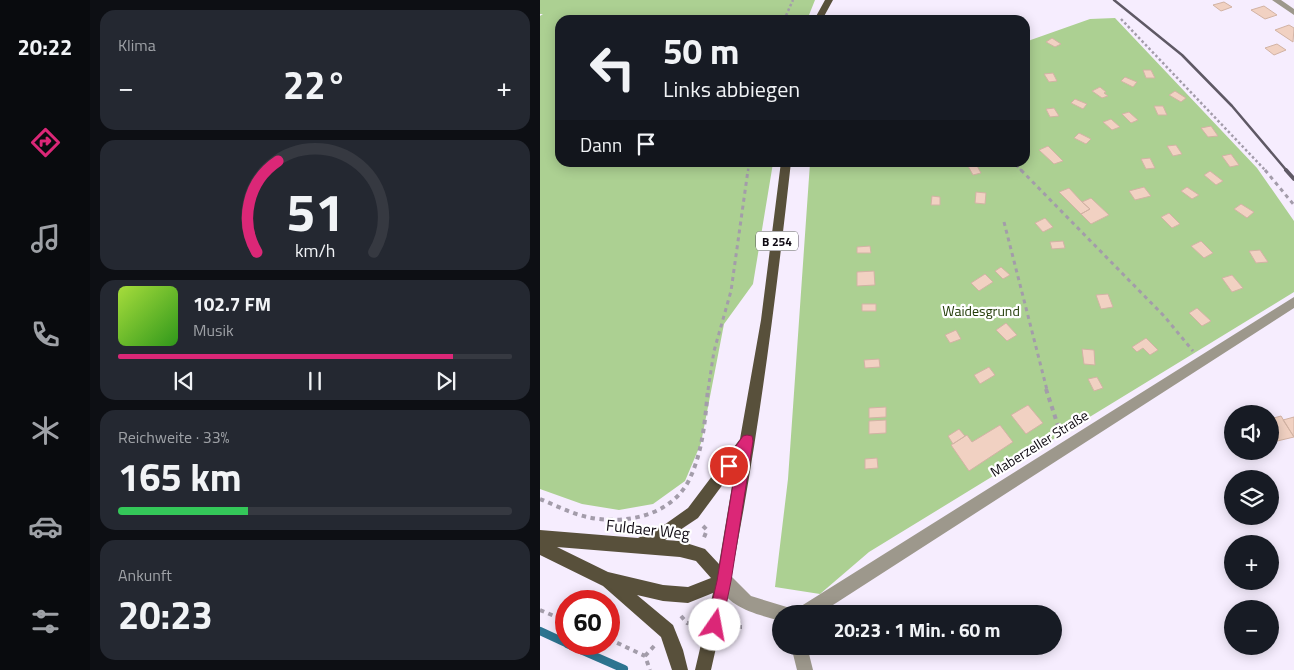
<!DOCTYPE html>
<html lang="de">
<meta charset="utf-8">
<style>
body{margin:0;font-family:"Titillium Web",sans-serif;background:#242831;color:#f1f3f6;height:100vh;display:flex;flex-direction:column;font-size:19px;white-space:nowrap}
*{box-sizing:border-box;margin:0}
p{font-size:16px;color:#9ea1a6}
.icon{flex:none;width:28px;height:28px;fill:none;stroke:currentColor;stroke-width:2;stroke-linecap:round;stroke-linejoin:round}
.map{position:relative;flex:1;overflow:hidden}
.side{display:flex;flex-direction:column;gap:10px;padding:10px;background:#0d0f14;width:450px}
.side>*{flex:none}
.banner{position:absolute;left:15px;top:15px;width:475px;height:152px;border-radius:15px;box-shadow:0 2px 12px #0003;background:#171b24;color:#f1f3f6;overflow:hidden}
.fabs{position:absolute;left:684px;top:405px;display:grid;gap:10px}
.fabs a{display:grid;place-items:center;width:55px;height:55px;border-radius:50%;background:#171b24;box-shadow:0 2px 12px #0003;font-size:25px}
.speed{position:absolute;left:15px;top:590px;display:flex;gap:10px;font-size:25px;font-weight:700;text-align:center}
.speed>*{display:grid;place-content:center;width:65px;height:65px;border-radius:50%;background:#171b24;box-shadow:0 2px 12px #0003;line-height:1}
.speed .limit{border:8px solid #d22;background:#fff;color:#111}
.pin{position:absolute;display:grid;place-items:center;width:42px;height:42px;color:#fff;margin:-21px;border:2px solid #fff;border-radius:50%;box-shadow:0 1px 5px #0007}
.me{position:absolute;width:55px;margin:-28px;rotate:12deg;stroke-linejoin:round;filter:drop-shadow(0 0 4px #0008)}
.turn{display:flex;align-items:center;gap:18px;height:105px;padding:0 25px;font-size:22px}
.turn .icon{width:65px;height:65px;stroke-width:2.5}
.turn b{display:block;font-size:35px;line-height:42px}
.then{display:flex;align-items:center;height:48px;padding:0 25px;background:#0003;gap:10px;font-size:19px}
.big{font-size:38px;font-weight:700;line-height:1.1}
.side .tile{flex:1;display:flex;flex-direction:column;justify-content:center;gap:8px;min-width:0;padding:0 18px;border-radius:15px;background:#242831}
.side .dial{align-items:center;gap:0}
.dial svg{height:130px;overflow:visible;fill:none;stroke:#363941;stroke-width:7;stroke-linecap:round;text-anchor:middle}
.dial text{fill:#f1f3f6;stroke:none}
.song{display:flex;align-items:center;gap:15px}
.cover{width:60px;height:60px;border-radius:8px;background:linear-gradient(135deg,hsl(80 70% 55%),hsl(110 70% 35%))}
.played{height:5px;border-radius:2px;background:linear-gradient(90deg,#db2777 85%,#363941 85%)}
.keys{display:flex;justify-content:space-around;direction:ltr}
.heat{display:flex;justify-content:space-between;align-items:center;font-size:28px;direction:ltr}
.charge{height:8px;border-radius:4px;background:linear-gradient(90deg,#34c759 33%,#363941 0)}
.trip{position:absolute;left:232px;top:605px;width:290px;height:50px;border-radius:25px;background:#171b24;box-shadow:0 2px 12px #0003;font-weight:700;line-height:50px;text-align:center}
main{display:flex;flex:1;min-height:0}
.tab-bar{display:flex;flex-direction:column;width:90px;justify-content:space-around;align-items:center;background:#090b0e;color:#9ea1a6}
.tab-bar .icon{width:35px;height:35px}
.tab-bar .on{color:#db2777}
.tab-bar b{font-size:22px;color:#f1f3f6}
.map>svg:first-child{display:block}
.green{fill:#acd092}
.lines{fill:none;stroke-linecap:round;stroke-linejoin:round}
.stream{stroke:#2d7490;stroke-width:8}
.building{fill:#f1d1c2;stroke:#d2b3a4}
.path-far2{stroke:#a39caa;stroke-width:2.5;stroke-dasharray:2.5 2.5;stroke-linecap:butt}
.path-far1{stroke:#a39caa;stroke-width:3;stroke-dasharray:4 4;stroke-linecap:butt}
.path{stroke:#a39caa;stroke-width:4;stroke-dasharray:4.5 4.5;stroke-linecap:butt}
.minor{fill:#9d988c;fill-rule:evenodd}
.major{fill:#58503b;fill-rule:evenodd}
.rail-far1{stroke:#5f5965;stroke-width:2.5}
.rail{stroke:#5f5965;stroke-width:4}
.route{fill:#db2777;stroke:#8e194d}
.labels{text-anchor:middle;dominant-baseline:central;stroke-width:4.5;stroke-linejoin:round;paint-order:stroke}
.shield{fill:#fff;stroke:#57545a;stroke-width:1}
.shield-label{font-size:12px;font-weight:bold;fill:#0f0a13}
.park-label{font-size:14px;fill:#233c08;stroke:#fff}
.street-label{font-size:14px;fill:#0f0a13;stroke:#fff}
.near-street-label{font-size:16px;fill:#0f0a13;stroke:#fff}
</style>
<main>
<nav class="tab-bar">
<b>20:22</b>
<svg class="icon on" aria-label="directions" viewBox="0 0 24 24"><path d="M12 3l9 9-9 9-9-9zM9 14v-3h6M13 9l2 2-2 2"/></svg>
<svg class="icon" aria-label="music" viewBox="0 0 24 24"><path d="M9 18V5l10-2v13"/><circle cx="6" cy="18" r="3"/><circle cx="16" cy="16" r="3"/></svg>
<svg class="icon" aria-label="phone" viewBox="0 0 24 24"><path d="M5 4h4l2 5-3 2q2 4 5 5l2-3 5 2v4C11 20 4 13 5 4z"/></svg>
<svg class="icon" aria-label="climate" viewBox="0 0 24 24"><path d="M12 3v18M4 7l16 10M4 17L20 7"/></svg>
<svg class="icon" aria-label="car" viewBox="0 0 24 24"><path d="M5 17H2v-5l4-1 3-4h7l3 4 3 1v5h-3M9 17h6M6 11h13"/><circle cx="7" cy="17" r="2"/><circle cx="17" cy="17" r="2"/></svg>
<svg class="icon" aria-label="filters" viewBox="0 0 24 24"><path d="M4 7h16M4 17h16"/><circle cx="9" cy="7" r="2"/><circle cx="15" cy="17" r="2"/></svg>
</nav>
<section class="side">
<div class="tile"><p>Klima</p>
<div class="heat"><a>−</a><b class="big">22°</b><a>+</a></div>
</div>
<div class="tile dial"><svg viewBox="0 0 100 80">
<path d="M14 69A42 42 0 1 1 86 69"/>
<path d="M14 69A42 42 0 0 1 27 13" stroke="#db2777"/>
<text x="50" y="56" font-size="32" font-weight="700">51</text>
<text x="50" y="72" font-size="11">km/h</text>
</svg></div>
<div class="tile">
<div class="song"><i class="cover"></i><div><b>102.7 FM</b><p>Musik</p></div></div>
<div class="played"></div>
<div class="keys"><svg class="icon" aria-label="previous" viewBox="0 0 24 24"><path d="M18 5L8 12l10 7zM5 5v14"/></svg><svg class="icon" aria-label="pause" viewBox="0 0 24 24"><path d="M8 5v14M16 5v14"/></svg><svg class="icon" aria-label="next" viewBox="0 0 24 24"><path d="M6 5l10 7-10 7zM19 5v14"/></svg></div>
</div>
<div class="tile"><p>Reichweite · 33%</p><b class="big">165 km</b><div class="charge"></div></div>
<div class="tile"><p>Ankunft</p><b class="big">20:23</b></div>
</section>
<div class="map">
<svg width="754" height="670" viewBox="0 0 754 670">
<rect width="100%" height="100%" fill="#f6edfe"/>
<path class="green" d="M0,0h275l-8,20h-247v142l213,1 -20,121 -29,40 -23,119 -16,38 -32,23 -34,6 -37,-6 -42,-15v-473l3,-2h-3z
M575,18l142,150 37,53v71l-425,260 -49,42 -45,-7 13,-108 22,-316 215,-1v-120l65,-23z"/>
<g class="lines">
<path class="stream" d="M0,631l26,12
M27,644l57,25"/>
</g>
<path class="building" d="M684,2l8,5 -11,4 -8,-6z
M724,6l13,9 -12,4 -14,-9z
M749,25l5,3 -1,14 -18,-12z
M512,38l9,6 -6,3 -9,-5z
M737,44l9,6 -12,5 -9,-7z
M603,70h8l4,8h-9z
M513,73l4,8 -8,1 -5,-8z
M585,77l12,5 -4,5 -12,-6z
M560,87l6,5 -2,1 4,3 -6,2 -10,-7z
M635,91l11,7 -5,4 -12,-7z
M535,99l12,5 -4,5 -12,-6z
M614,106h9l4,9h-9z
M514,108l5,8 -9,1 -4,-8z
M589,112l9,8 -7,3 -9,-9z
M571,119l9,8 -8,3 -9,-8z
M671,126l7,10 -10,1 -7,-9z
M539,133l12,6 -5,5 -12,-6z
M636,145l6,9 -9,2 -6,-10z
M508,146l15,15 -9,3 -15,-14z
M691,154l8,11 -9,2 -8,-11z
M610,158l5,10 -9,1 -5,-10z
M436,164l5,9 -8,2 -5,-9z
M670,171l13,10 -7,4 -12,-10z
M604,187l7,9 -16,4 -6,-9z
M647,187l12,8 -7,4 -11,-8z
M529,188l13,14 8,7 -9,5 -22,-22z
M436,192l10,1 -1,11 -10,-1z
M392,196l8,1v8h-9z
M551,198l18,17 -18,9 -10,-10 9,-5 -8,-7z
M701,204l13,8 -7,6 -13,-9z
M629,213l11,11 -8,4 -11,-11z
M505,218l8,9 -10,5 -8,-9z
M523,241l2,7 -13,1 -2,-7z
M661,241l12,12 -9,5 -13,-12z
M330,246l1,7h-14v-6z
M720,250l8,12 -12,1 -7,-12z
M461,267l9,8 -7,4 -8,-8z
M334,271l1,14 -18,1v-14z
M445,274l8,8 -14,9 -8,-8z
M692,275l11,13 -11,4 -10,-14z
M568,294l5,13 -12,2 -5,-14z
M322,304h14v7h-14z
M657,308l14,13 -9,5 -13,-13z
M466,323l11,12 -10,6 -11,-11z
M416,330l5,9 -11,4 -5,-8z
M606,338l12,12 -8,5 -7,-7 -6,4 -5,-5z
M542,349l12,1 1,15 -11,-1z
M339,359l1,8 -15,1 -1,-8z
M449,367l6,8 -15,9 -6,-9z
M557,377l6,11 -9,3 -6,-12z
M488,405l15,18 -17,11 -15,-19z
M346,407v10l-17,1v-10z
M741,416l13,21 -21,5 -3,-4v-19z
M754,417v20l-11,-17z
M346,420v13l-17,1v-13z
M460,425l13,17 -44,29 -18,-26 16,-10 5,7z
M419,429l6,7 -12,8 -5,-8z
M337,458l1,10 -13,1v-10z"/>
<g class="lines">
<path class="path-far2" d="M581,19l145,152
M244,20l9,-20
M473,162l9,9
M208,171l1,-9"/>
<path class="path-far1" d="M481,170l143,146 29,35
M725,170l29,35
M464,222l43,168
M168,390l6,-39 17,-60 17,-121"/>
<path class="path" d="M506,389l14,43
M0,499c15,6 30,14 47,18 35,8 82,0 101,-35 15,-29 17,-62 20,-93
M163,526l4,4 -4,10
M0,610l26,11
M141,616l6,7 9,1
M190,627h12
M69,639l36,17 5,14
M105,656l10,-11"/>
<path class="minor" d="M732,0h9l13,9v6z
M754,297v11l-475,306h-23l2,-6z
M184,573l6,2 21,21 39,12 2,6h-11v7c-25,-7 -54,-13 -65,-40l2,-6z
M251,646h16l6,24h-16z"/>
<path class="major" d="M285,0h8l-11,20h-8z
M241,162h10c-19,171 -41,341 -80,508h-16l18,-77 -25,10 -25,-2 -26,-6 36,30 10,25 5,20h-16l-11,-33 -58,-51 -63,-31v-25l98,8 26,-13 24,-17 52,-69 21,-119zM195,468l-16,96 -14,-15 -25,-8 -15,-1 33,-22zM17,547l123,10 16,4 15,17 -23,9 -25,-2 -55,-13z"/>
<path class="rail-far1" d="M574,0l68,55 50,51 55,65"/>
<path class="rail" d="M746,170l8,9"/>
</g>
<path class="route" d="M207,435l5,1 1,5 -22,140 -9,44 -2,6 -5,2 -6,-2 -2,-6 10,-44 19,-115 -7,7 -5,-2 -2,-5 21,-30z"/>
<g class="labels">
<rect class="shield" x="216" y="231.5" width="42" height="19" rx="4"/>
<g class="shield-label">
<text x="237" y="241">B 254</text>
</g>
<g class="park-label">
<text x="441" y="310">Waidesgrund</text>
</g>
<g class="street-label">
<text transform="translate(499 443) rotate(-32)">Maberzeller Straße</text>
</g>
<g class="near-street-label">
<text transform="translate(108 529) rotate(6)">Fuldaer Weg</text>
</g>
</g>
</svg>
<div class="fabs">
<a><svg class="icon" aria-label="sound" viewBox="0 0 24 24"><path d="M4 9h4l5-4v14l-5-4H4zM17 9q2 3 0 6"/></svg></a>
<a><svg class="icon" aria-label="layers" viewBox="0 0 24 24"><path d="M12 4l9 5-9 5-9-5zM3 14l9 5 9-5"/></svg></a>
<a>+</a>
<a>−</a>
</div>
<div class="speed"><div class="limit">60</div></div>
<div class="pin" style="left:189px;top:466px;background:#d93025"><svg class="icon" aria-label="arrive" viewBox="0 0 24 24"><path d="M6 21V4h12l-3 4 3 4H6"/></svg></div>
<svg class="me" style="left:175px;top:625px" viewBox="-20 -20 40 40"><circle r="19" fill="#fff"/><path d="M0-13L10 11 0 6-10 11z" fill="#db2777"/></svg>
<div class="trip">20:23 · 1 Min. · 60 m</div>
<div class="banner">
<div class="turn"><svg class="icon" aria-label="left" viewBox="0 0 24 24"><path d="M17 20v-9H6M10 6l-5 5 5 5"/></svg><div><b>50 m</b>Links abbiegen</div></div>
<div class="then">Dann<svg class="icon" aria-label="arrive" viewBox="0 0 24 24"><path d="M6 21V4h12l-3 4 3 4H6"/></svg></div>
</div>
</div>
</main>
